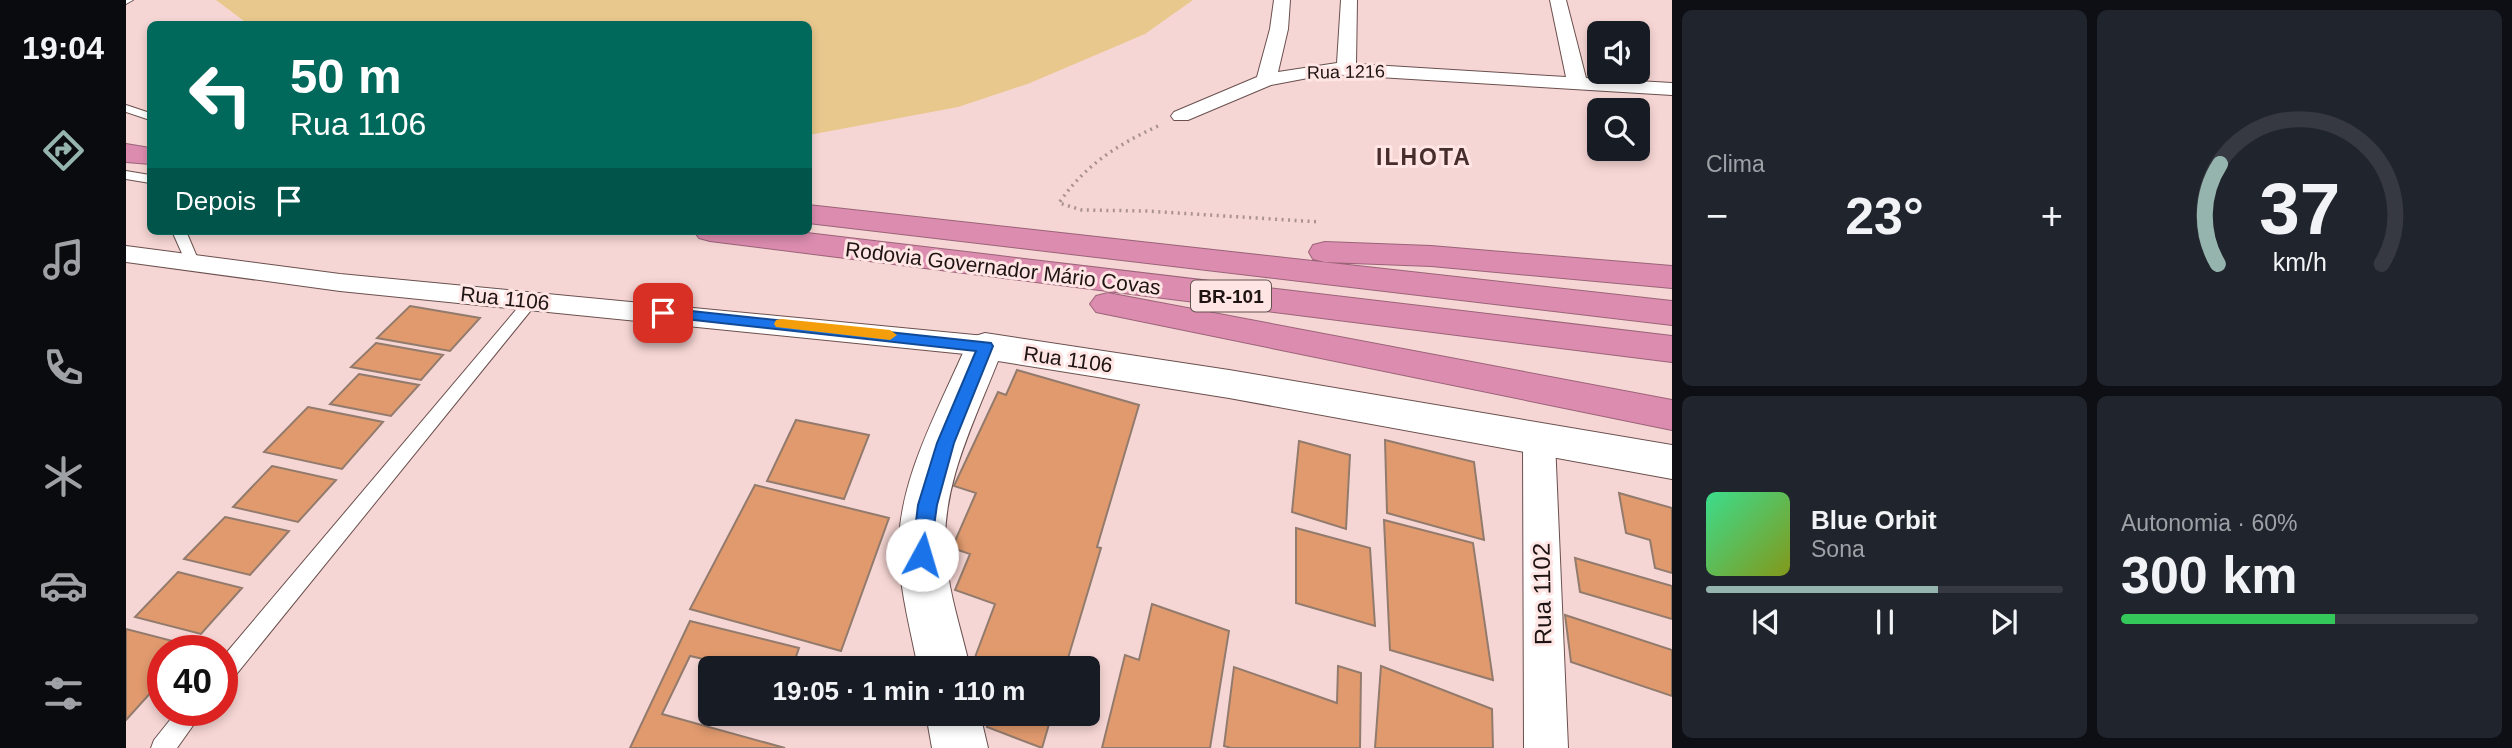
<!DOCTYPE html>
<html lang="pt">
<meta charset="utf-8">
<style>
body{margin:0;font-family:Helvetica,sans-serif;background:#20242c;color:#f1f3f6;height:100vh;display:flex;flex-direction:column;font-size:26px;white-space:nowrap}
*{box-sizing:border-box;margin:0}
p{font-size:23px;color:#9ea1a6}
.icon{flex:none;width:38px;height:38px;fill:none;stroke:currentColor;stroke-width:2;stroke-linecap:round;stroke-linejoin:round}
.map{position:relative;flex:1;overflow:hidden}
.drawer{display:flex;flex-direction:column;gap:10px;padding:10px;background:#0d0f14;width:840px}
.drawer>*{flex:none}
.banner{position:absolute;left:21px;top:21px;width:665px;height:214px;border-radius:10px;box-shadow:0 4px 10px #0003;background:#00695c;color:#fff;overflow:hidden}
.tools{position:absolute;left:1461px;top:21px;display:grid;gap:14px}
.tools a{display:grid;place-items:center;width:63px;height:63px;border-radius:10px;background:#171b24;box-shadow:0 4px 10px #0003;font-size:35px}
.speed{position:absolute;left:21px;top:635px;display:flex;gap:14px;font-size:35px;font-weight:700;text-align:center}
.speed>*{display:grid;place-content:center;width:91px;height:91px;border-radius:50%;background:#171b24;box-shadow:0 4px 10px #0003;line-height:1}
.speed .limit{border:10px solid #d22;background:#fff;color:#111}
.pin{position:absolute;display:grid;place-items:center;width:60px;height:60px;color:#fff;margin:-30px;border-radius:14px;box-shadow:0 4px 10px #0006}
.me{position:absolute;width:77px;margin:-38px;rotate:6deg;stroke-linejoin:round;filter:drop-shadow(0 0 5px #0008)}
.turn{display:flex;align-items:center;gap:24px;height:147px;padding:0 28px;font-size:32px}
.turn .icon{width:91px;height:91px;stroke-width:2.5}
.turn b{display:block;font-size:49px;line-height:60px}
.then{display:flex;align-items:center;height:66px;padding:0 28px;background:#0003;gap:14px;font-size:26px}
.big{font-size:52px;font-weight:800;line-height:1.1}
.drawer .tile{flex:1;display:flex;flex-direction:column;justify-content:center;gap:10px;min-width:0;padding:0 24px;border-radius:10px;background:#20242c}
.drawer .dial{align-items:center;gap:0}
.dial svg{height:182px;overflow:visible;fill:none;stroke:#363941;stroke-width:7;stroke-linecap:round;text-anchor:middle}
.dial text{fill:#f1f3f6;stroke:none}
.song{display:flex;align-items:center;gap:21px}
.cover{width:84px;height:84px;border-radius:10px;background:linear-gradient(135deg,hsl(150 70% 55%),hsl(70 70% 35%))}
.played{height:7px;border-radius:4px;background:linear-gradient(90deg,#96b4ae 65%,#363941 65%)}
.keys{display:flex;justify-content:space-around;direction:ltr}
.heat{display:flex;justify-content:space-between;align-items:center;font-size:38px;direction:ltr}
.charge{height:10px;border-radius:5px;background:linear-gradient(90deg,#34c759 60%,#363941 0)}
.drawer .tiles{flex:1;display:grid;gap:10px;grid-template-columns:repeat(2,1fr)}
.trip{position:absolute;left:572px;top:656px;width:402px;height:70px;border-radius:10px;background:#171b24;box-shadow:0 4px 10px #0003;font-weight:800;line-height:70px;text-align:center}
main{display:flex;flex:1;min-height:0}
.tab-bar{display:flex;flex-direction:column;width:126px;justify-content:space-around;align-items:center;background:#090b0e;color:#9ea1a6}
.tab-bar .icon{width:49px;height:49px}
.tab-bar .active{color:#96b4ae}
.tab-bar b{font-size:32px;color:#f1f3f6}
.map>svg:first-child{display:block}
.green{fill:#e9c88d}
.building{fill:#e19a6e;stroke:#927b6d;stroke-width:2}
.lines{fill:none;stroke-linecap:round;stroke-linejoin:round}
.lane-casing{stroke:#6a504e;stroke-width:2}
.street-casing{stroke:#6a504e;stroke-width:2}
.secondary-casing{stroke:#6a504e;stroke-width:2}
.highway-casing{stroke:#9a6378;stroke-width:2}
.path{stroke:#aa9290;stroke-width:3.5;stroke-dasharray:2 4.5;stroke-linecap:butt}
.lane{fill:#fff;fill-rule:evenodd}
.street{fill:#fff;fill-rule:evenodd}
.secondary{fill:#fff;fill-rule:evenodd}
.highway{fill:#dc8daf;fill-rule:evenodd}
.route{fill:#1a73e8;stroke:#114b97;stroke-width:2}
.slow{fill:#f59e0b}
.labels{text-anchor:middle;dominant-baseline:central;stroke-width:6;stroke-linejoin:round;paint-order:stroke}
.far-street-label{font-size:18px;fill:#1e1413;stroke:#ffe5e3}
.shield{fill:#ffe5e3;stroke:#625351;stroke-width:2}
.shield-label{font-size:19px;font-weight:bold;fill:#1e1413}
.street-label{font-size:21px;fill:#1e1413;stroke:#ffe5e3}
.far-district-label{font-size:23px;font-weight:bold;letter-spacing:2px;fill:#462e2d;stroke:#ffe5e3}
.near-street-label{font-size:24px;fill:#1e1413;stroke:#ffe5e3}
</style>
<main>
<nav class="tab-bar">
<b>19:04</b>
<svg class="icon active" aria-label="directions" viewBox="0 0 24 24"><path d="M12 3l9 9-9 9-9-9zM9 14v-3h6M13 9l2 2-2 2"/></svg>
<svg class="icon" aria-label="music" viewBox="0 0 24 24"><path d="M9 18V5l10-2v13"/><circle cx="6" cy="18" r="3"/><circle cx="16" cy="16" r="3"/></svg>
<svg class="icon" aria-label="phone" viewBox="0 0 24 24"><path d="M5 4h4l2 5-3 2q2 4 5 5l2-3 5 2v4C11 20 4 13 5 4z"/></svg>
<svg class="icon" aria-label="climate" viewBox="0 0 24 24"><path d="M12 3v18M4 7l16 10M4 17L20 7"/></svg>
<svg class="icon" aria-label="car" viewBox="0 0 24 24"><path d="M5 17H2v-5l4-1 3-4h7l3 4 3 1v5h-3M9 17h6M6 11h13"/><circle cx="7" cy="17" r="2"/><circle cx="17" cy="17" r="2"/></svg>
<svg class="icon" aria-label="filters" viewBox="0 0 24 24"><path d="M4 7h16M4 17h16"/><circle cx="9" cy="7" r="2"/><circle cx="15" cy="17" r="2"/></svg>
</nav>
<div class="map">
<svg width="1546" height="748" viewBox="0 0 1546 748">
<rect width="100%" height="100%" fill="#f6d6d4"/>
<path class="green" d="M90,0h977l-48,34 -115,49 -72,24 -149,28 -1,-111h-560z"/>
<path class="building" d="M284,306l70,12 -30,33 -73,-13z
M250,343l67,12 -22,25 -70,-13z
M891,370l122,35 -42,142 4,1 -36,120h-94l24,-64 -40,-14 15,-36 -18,-6 24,-55 -22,-7 44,-94 8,3z
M233,374l60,11 -28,31 -61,-12z
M182,407l75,15 -41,47 -78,-17z
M670,420l73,15 -25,64 -77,-18z
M1259,440l89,22 10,78 -97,-27z
M1173,441l51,14 -4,74 -54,-17z
M146,466l64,14 -38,42 -65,-15z
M629,485l134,33 -48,133 -151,-42z
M1493,493l53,15v65l-17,-5 -5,-28 -24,-7z
M99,517l64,14 -39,44 -66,-16z
M1258,520l89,23 20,137 -103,-30z
M1170,528l74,20 5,78 -79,-23z
M1449,558l97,28v33l-92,-27z
M52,572l64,16 -41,46 -66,-17z
M1026,604l77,27 -19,117h-108l23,-93 14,5z
M1439,615l107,35v46l-101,-34z
M564,621l109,27 -7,20h-50l-52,-12 -28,58 123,34h-155z
M0,629l66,17 -4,5h-25v28l-37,41z
M1212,666l23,7 -1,75h-129l-7,-2 10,-79 103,36z
M1255,666l111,43 1,39h-118z
M865,714h61l-10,34 -55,-21z"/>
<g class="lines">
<g class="lane-casing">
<path id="lane" d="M0,0h7l-7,4z
M0,105l24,8v7l-24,-8z
M0,171l24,4v8l-24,-4z
M46,231h14l14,33 -2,3h-10z
M405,296l5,2 2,3 -2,3 -306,378 -8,3v-27l304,-360z
M52,710h26l-27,38h-26l3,-8z"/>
</g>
<g class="street-casing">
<path id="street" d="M1148,0h16l-2,29 -10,43 59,-9 4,-63h16l-1,64 210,13 -16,-77h16l20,78 86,5v12l-343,-21 -58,11 -83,35h-14l-3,-4 3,-4 83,-35 13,-48z
M0,246l214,28 645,62 10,3 4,7 -4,7 -10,3 -645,-65 -214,-29z
M1413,429l11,3 5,9 13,307h-44l-1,-307 5,-9z"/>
</g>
<g class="secondary-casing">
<path id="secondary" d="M859,333l244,37 443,75v34l-443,-81 -231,-37c-24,61 -59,129 -52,196 3,38 16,75 24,111h-52c-7,-36 -17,-73 -19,-110 -4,-73 39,-147 67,-212l6,-9z
M800,714h54l8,34h-56z"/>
</g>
<g class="highway-casing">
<path id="highway" d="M0,144l24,4v16l-24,-2z
M682,205l864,96v24l-864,-102z
M568,231h96l882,105v26l-962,-121 -11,-3z
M1199,242l106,4 241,20v22l-241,-22 -106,-4 -12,-3 -4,-7 4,-7z
M982,293l564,107v30l-576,-118 -6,-8 6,-8z"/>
</g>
<path class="path" d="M1032,126c-41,19 -73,39 -99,77l23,7 64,1 174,11"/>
<use href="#lane" class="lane"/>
<use href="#street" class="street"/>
<use href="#secondary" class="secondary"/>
<use href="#highway" class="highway"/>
</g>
<path class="route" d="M537,308l328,35 2,3 -39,97 -17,62 -8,56 -7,3 -7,-3 -3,-6 6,-50 19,-62 39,-92 -318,-35 -2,-3z"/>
<path class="slow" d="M656,319l108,11 7,5 -7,5 -114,-13 -2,-3 2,-4z"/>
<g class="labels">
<g class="far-street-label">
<text transform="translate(1220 72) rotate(-1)">Rua 1216</text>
</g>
<rect class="shield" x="1065" y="280.5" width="80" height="31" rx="5"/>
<g class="shield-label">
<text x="1105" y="296">BR-101</text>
</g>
<g class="street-label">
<text transform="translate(877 268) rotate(7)">Rodovia Governador Mário Covas</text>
<text transform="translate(379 298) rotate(6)">Rua 1106</text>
<text transform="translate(942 359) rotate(8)">Rua 1106</text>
</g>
<g class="far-district-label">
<text x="1298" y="157">ILHOTA</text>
</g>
<g class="near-street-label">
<text transform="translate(1416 594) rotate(-91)">Rua 1102</text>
</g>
</g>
</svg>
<div class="tools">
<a><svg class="icon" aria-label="sound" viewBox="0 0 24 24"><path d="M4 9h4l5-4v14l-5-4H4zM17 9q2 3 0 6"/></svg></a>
<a><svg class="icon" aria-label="search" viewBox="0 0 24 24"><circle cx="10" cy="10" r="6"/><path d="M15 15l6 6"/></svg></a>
</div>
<div class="speed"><div class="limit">40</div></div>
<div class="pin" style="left:537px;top:313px;background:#d93025"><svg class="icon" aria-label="arrive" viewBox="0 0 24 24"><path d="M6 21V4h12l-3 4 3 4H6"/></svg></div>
<svg class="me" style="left:796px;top:555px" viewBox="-20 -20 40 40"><circle r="19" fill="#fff"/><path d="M0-13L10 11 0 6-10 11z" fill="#1a73e8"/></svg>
<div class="trip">19:05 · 1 min · 110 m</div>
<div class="banner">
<div class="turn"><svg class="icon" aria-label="left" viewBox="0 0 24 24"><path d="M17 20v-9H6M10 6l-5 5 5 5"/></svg><div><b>50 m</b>Rua 1106</div></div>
<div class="then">Depois<svg class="icon" aria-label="arrive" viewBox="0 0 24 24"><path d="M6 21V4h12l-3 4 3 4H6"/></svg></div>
</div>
</div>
<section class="drawer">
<div class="tiles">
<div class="tile"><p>Clima</p>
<div class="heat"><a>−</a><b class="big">23°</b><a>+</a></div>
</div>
<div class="tile dial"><svg viewBox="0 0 100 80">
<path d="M14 69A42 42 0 1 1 86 69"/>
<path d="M14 69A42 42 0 0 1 15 25" stroke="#96b4ae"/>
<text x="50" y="56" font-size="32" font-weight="700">37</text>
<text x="50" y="72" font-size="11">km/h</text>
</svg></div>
<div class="tile">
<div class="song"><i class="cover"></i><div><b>Blue Orbit</b><p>Sona</p></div></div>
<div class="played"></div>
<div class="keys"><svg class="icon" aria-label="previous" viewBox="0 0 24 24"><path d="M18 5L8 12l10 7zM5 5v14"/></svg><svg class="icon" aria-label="pause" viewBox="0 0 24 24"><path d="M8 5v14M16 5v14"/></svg><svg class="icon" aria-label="next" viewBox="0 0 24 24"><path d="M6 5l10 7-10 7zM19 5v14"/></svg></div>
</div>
<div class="tile"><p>Autonomia · 60%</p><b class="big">300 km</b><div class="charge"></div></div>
</div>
</section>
</main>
